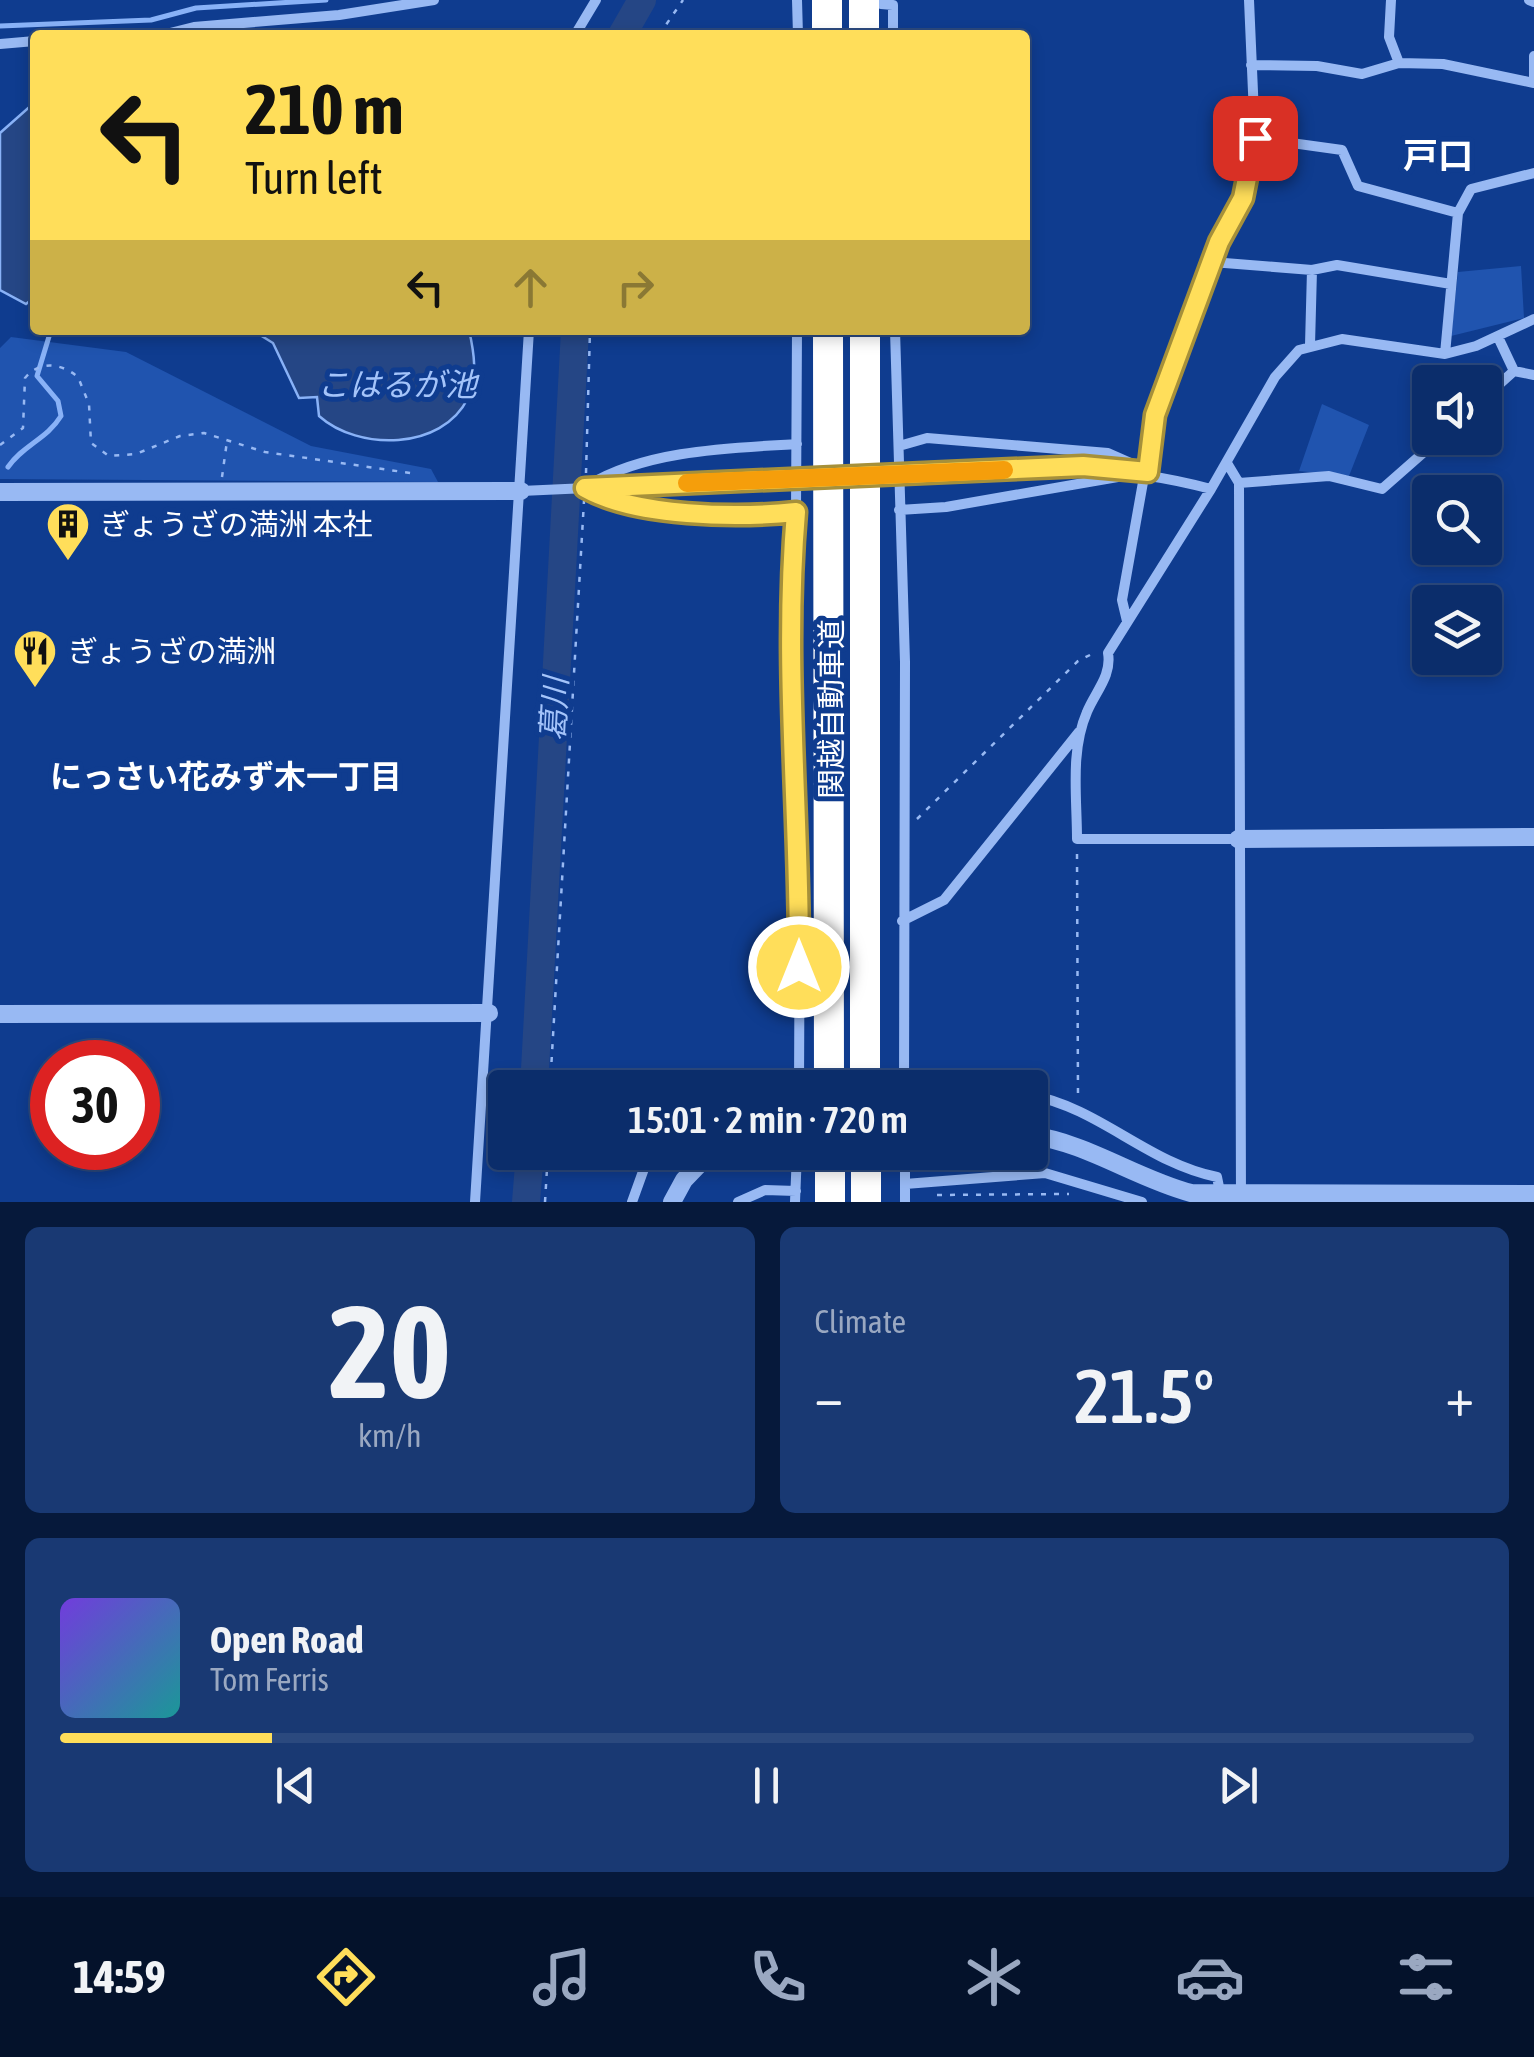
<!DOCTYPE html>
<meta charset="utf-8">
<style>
body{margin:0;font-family:"Asap Condensed","Noto Sans JP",sans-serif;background:#193973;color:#f1f3f6;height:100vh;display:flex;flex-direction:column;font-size:38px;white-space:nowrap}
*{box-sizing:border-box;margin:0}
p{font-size:32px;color:#9aa8c1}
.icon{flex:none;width:55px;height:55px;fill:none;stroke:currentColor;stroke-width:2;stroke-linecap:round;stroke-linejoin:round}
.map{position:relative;height:1202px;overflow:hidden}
.drawer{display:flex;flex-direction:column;gap:25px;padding:25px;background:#06193b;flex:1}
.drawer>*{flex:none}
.hud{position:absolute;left:30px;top:30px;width:1000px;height:305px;border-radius:10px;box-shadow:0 5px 15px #0003,0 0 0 2px #2b497e;background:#ffde5a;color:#111;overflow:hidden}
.fabs{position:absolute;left:1412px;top:365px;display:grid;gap:20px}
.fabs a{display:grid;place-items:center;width:90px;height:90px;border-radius:10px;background:#0b2d6b;box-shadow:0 5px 15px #0003,0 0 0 2px #2b497e;font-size:50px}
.speed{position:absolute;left:30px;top:1040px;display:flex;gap:20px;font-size:50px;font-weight:700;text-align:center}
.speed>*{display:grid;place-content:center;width:130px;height:130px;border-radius:50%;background:#0b2d6b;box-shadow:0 5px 15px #0003,0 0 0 2px #2b497e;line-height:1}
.speed .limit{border:15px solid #d22;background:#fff;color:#111}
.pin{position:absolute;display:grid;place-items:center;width:85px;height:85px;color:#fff;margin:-42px;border-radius:20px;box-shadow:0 5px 15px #0006}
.me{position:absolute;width:110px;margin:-55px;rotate:0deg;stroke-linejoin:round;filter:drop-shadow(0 0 8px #0008)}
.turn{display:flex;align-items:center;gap:35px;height:210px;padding:0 50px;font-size:45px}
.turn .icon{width:130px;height:130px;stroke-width:2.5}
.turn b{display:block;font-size:70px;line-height:85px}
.lanes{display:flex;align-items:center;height:95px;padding:0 50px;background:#0003;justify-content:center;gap:50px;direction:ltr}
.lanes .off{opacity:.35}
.big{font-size:75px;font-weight:600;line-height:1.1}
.drawer .widget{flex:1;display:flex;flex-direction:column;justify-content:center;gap:15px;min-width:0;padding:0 35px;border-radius:15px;background:#193973}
.drawer .dial{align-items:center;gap:0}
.dial b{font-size:130px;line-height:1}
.song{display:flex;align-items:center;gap:30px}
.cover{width:120px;height:120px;border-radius:15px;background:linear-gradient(135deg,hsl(260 70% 55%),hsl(180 70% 35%))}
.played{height:10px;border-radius:5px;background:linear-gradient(90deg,#ffde5a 15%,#2b497e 15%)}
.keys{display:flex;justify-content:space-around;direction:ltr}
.heat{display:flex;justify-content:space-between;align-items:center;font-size:55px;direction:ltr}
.drawer .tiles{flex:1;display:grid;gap:25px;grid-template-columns:1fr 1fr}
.widget:last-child{grid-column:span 2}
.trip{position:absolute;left:488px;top:1070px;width:560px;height:100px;border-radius:10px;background:#0b2d6b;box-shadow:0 5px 15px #0003,0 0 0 2px #2b497e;font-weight:600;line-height:100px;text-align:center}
.tabs{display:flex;height:160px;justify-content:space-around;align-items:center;background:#04122b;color:#9aa8c1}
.tabs .icon{width:70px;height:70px}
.tabs .on{color:#ffde5a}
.tabs b{font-size:45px;color:#f1f3f6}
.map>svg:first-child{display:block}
.green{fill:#2054af}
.water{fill:#254685;stroke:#89b2f7;stroke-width:2.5}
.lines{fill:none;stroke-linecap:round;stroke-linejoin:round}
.stream{stroke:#89b2f7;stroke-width:5}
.river{stroke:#254685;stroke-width:28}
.path{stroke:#98b9f3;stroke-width:2.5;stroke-dasharray:5 8;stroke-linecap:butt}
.minor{stroke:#98b9f3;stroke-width:10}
.tertiary{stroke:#98b9f3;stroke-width:18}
.motorway{stroke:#fff;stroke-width:30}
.minor-bridge{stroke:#98b9f3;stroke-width:10}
.route-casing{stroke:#a6903a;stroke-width:25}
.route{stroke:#ffde5a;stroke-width:18}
.slow{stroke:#f59e0b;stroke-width:18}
.labels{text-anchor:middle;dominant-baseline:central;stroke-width:10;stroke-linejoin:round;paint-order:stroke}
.poi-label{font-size:30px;fill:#fff;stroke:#0f3c8f;text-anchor:start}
.street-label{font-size:30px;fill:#fff;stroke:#0f3c8f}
.water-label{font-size:32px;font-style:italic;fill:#a4c4fa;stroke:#0f3c8f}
.neighbourhood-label{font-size:32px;font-weight:bold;fill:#fff;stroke:#0f3c8f}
.quarter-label{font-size:35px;font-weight:bold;fill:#fff;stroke:#0f3c8f}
</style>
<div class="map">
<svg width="1534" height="1202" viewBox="0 0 1534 1202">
<rect width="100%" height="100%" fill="#0f3c8f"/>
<path class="green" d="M1521,266l3,52 -73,18 7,-64z
M11,337l115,15 185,94 120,23 7,13 -438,-3v-131z
M1322,404l47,21 -20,51 -50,-5z"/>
<path class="water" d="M35,102v195l-9,7 -26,-14v-157z
M177,330h292c5,22 9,46 -1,68 -26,53 -110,53 -149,18l-2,-19 -18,1 -26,-55 -13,-8z"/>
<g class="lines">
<path class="stream" d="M0,26l151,-6 45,-12 130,-8
M8,467c15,-22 39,-28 53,-51l-3,-15 -21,-25 14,-46"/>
<path class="river" d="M622,35l20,-35
M534,1088l41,-758
M526,1202l4,-50"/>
<path class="path" d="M659,35l24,-35
M0,445l23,-17 2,-50c15,-18 36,-15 53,-1l11,27 2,39 18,13 27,-2 44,-18 24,-3 61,19 152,22
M586,473l4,-143
M222,477l5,-36
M917,819l161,-158 18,-9
M1077,854l1,242
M550,1088l34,-587
M937,1195l132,-1
M545,1202l3,-50"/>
<path class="minor" d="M797,0l1,35
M1391,0l-2,37 10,26 44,1 91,19
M1529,0l5,2
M881,4l12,1v30
M94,35h48
M162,35l32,-8 145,-12 95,-15
M575,35l21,-35
M0,44l35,-3
M1534,56v27
M1251,65l66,1 45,8 37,-11
M1255,138l87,12 16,36 100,27 -13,141
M1458,213l13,-24 63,-16
M1212,262l100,8 25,-5 114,19
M797,330l-1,182 -7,89 11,258 -1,229
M895,330l10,332 -1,426
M1498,337l16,34
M1310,345l2,-75
M1485,397l29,-26 20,4
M899,446l28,-8 181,15 34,15
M1227,463l12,20 2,719
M912,474c110,-5 191,-14 299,15
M1239,483l90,-7 53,13 58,-51
M589,485c57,-35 141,-37 208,-41
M586,488c50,29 152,29 210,24
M521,491l264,-12
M899,510l47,-3 189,-33
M1127,621l-5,-21 33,-185 64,-173 24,-44 12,-60 -6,-138
M1238,839h-161c0,-42 -7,-88 10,-127 8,-20 25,-36 21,-59l103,-164 64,-112 24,-27 43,-11 103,15 31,-8 58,-27
M902,921l42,-21 135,-168
M904,1080l73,8
M720,1088l37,-10 42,-2
M1030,1095c70,13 117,68 187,82l5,25
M905,1152v50
M905,1184l140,-11 97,29
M475,1202l54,-872
M632,1202l18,-50
M738,1202l27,-12 31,1
M795,1202l2,-50"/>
<path class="tertiary" d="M0,492l521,-1
M1238,839l296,-2
M0,1014l489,-1
M1030,1135c58,8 105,43 161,58l343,1
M672,1202l12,-22 27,-28"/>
<path class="motorway" d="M827,0v35
M864,0v35
M828,330l1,758
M865,330v758
M830,1152v50
M866,1152v50"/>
<path class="minor-bridge" d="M785,479l127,-5"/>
</g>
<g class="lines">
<g class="route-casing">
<path id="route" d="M799,967c1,-152 -16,-303 -3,-455 -59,6 -160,5 -211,-24l498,-22 65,6 7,-57 64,-173 24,-44 12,-60"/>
</g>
<use href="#route" class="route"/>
<path class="slow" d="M687,483l317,-13"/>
</g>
<defs>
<g id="building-pin" transform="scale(2.25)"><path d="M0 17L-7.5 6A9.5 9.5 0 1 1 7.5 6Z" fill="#ffde5a" stroke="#0f3c8f"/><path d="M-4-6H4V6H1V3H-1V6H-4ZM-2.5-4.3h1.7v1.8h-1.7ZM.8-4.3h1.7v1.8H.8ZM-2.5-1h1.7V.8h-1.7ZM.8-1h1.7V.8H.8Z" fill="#111"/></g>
<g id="restaurant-pin" transform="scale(2.25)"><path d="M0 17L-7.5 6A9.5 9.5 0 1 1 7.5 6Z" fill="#ffde5a" stroke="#0f3c8f"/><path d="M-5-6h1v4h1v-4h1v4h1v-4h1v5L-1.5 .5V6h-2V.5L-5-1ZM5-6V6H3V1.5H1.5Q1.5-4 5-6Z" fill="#111"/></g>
</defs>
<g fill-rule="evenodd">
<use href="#building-pin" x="68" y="524"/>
<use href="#restaurant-pin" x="35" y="651"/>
</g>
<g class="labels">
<g class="poi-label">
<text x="100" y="524">ぎょうざの満洲 本社</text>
<text x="68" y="651">ぎょうざの満洲</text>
</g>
<g class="street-label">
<text transform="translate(831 709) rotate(-90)">関越自動車道</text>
</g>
<g class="water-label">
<text x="397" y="384">こはるが池</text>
<text transform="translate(554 709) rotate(-87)">葛川</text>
</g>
<g class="neighbourhood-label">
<text x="226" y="776">にっさい花みず木一丁目</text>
</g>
<g class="quarter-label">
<text x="1438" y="155">戸口</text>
</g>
</g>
</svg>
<div class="fabs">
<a><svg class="icon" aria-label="sound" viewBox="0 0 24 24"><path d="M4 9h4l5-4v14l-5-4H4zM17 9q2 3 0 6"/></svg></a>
<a><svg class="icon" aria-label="search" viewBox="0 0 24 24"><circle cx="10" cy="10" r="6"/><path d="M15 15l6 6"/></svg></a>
<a><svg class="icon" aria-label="layers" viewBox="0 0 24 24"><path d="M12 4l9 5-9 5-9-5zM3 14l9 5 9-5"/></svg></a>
</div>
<div class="speed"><div class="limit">30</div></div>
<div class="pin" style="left:1255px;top:138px;background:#d93025"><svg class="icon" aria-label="arrive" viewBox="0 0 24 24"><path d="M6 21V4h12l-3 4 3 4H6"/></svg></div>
<svg class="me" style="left:799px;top:967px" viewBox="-20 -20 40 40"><circle r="17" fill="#ffde5a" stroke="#fff" stroke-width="3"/><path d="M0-11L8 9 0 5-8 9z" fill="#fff"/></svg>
<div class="trip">15:01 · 2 min · 720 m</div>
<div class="hud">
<div class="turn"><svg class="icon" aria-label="left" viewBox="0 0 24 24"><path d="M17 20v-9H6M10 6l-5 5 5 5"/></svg><div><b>210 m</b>Turn left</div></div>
<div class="lanes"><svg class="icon" aria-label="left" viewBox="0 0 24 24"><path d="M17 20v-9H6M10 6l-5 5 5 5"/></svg><svg class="icon off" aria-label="ahead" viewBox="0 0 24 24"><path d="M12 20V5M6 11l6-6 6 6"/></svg><svg class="icon off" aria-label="right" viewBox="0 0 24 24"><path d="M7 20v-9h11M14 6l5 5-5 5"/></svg></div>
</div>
</div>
<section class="drawer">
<div class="tiles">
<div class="widget dial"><b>20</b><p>km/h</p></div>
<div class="widget"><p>Climate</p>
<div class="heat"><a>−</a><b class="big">21.5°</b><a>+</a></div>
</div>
<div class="widget">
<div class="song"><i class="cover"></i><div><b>Open Road</b><p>Tom Ferris</p></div></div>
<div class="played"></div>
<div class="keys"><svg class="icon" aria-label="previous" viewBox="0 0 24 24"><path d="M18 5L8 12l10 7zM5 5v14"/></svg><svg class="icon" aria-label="pause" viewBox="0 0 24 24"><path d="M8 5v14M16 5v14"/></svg><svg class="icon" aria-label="next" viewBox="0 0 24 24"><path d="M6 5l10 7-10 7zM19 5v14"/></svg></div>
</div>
</div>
</section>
<nav class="tabs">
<b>14:59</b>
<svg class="icon on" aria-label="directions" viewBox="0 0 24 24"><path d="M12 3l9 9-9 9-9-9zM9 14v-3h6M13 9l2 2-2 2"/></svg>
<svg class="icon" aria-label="music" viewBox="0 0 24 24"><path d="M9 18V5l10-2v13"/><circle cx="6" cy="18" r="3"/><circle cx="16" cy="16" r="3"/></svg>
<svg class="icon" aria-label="phone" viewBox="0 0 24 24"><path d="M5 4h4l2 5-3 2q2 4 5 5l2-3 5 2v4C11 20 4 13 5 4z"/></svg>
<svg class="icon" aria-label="climate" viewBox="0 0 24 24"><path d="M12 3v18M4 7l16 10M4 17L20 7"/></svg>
<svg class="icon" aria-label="car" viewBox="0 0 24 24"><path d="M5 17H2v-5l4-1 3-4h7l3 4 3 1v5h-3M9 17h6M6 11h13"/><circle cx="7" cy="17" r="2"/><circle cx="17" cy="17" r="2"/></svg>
<svg class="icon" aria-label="filters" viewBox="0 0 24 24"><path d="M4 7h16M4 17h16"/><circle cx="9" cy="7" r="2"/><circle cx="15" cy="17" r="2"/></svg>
</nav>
